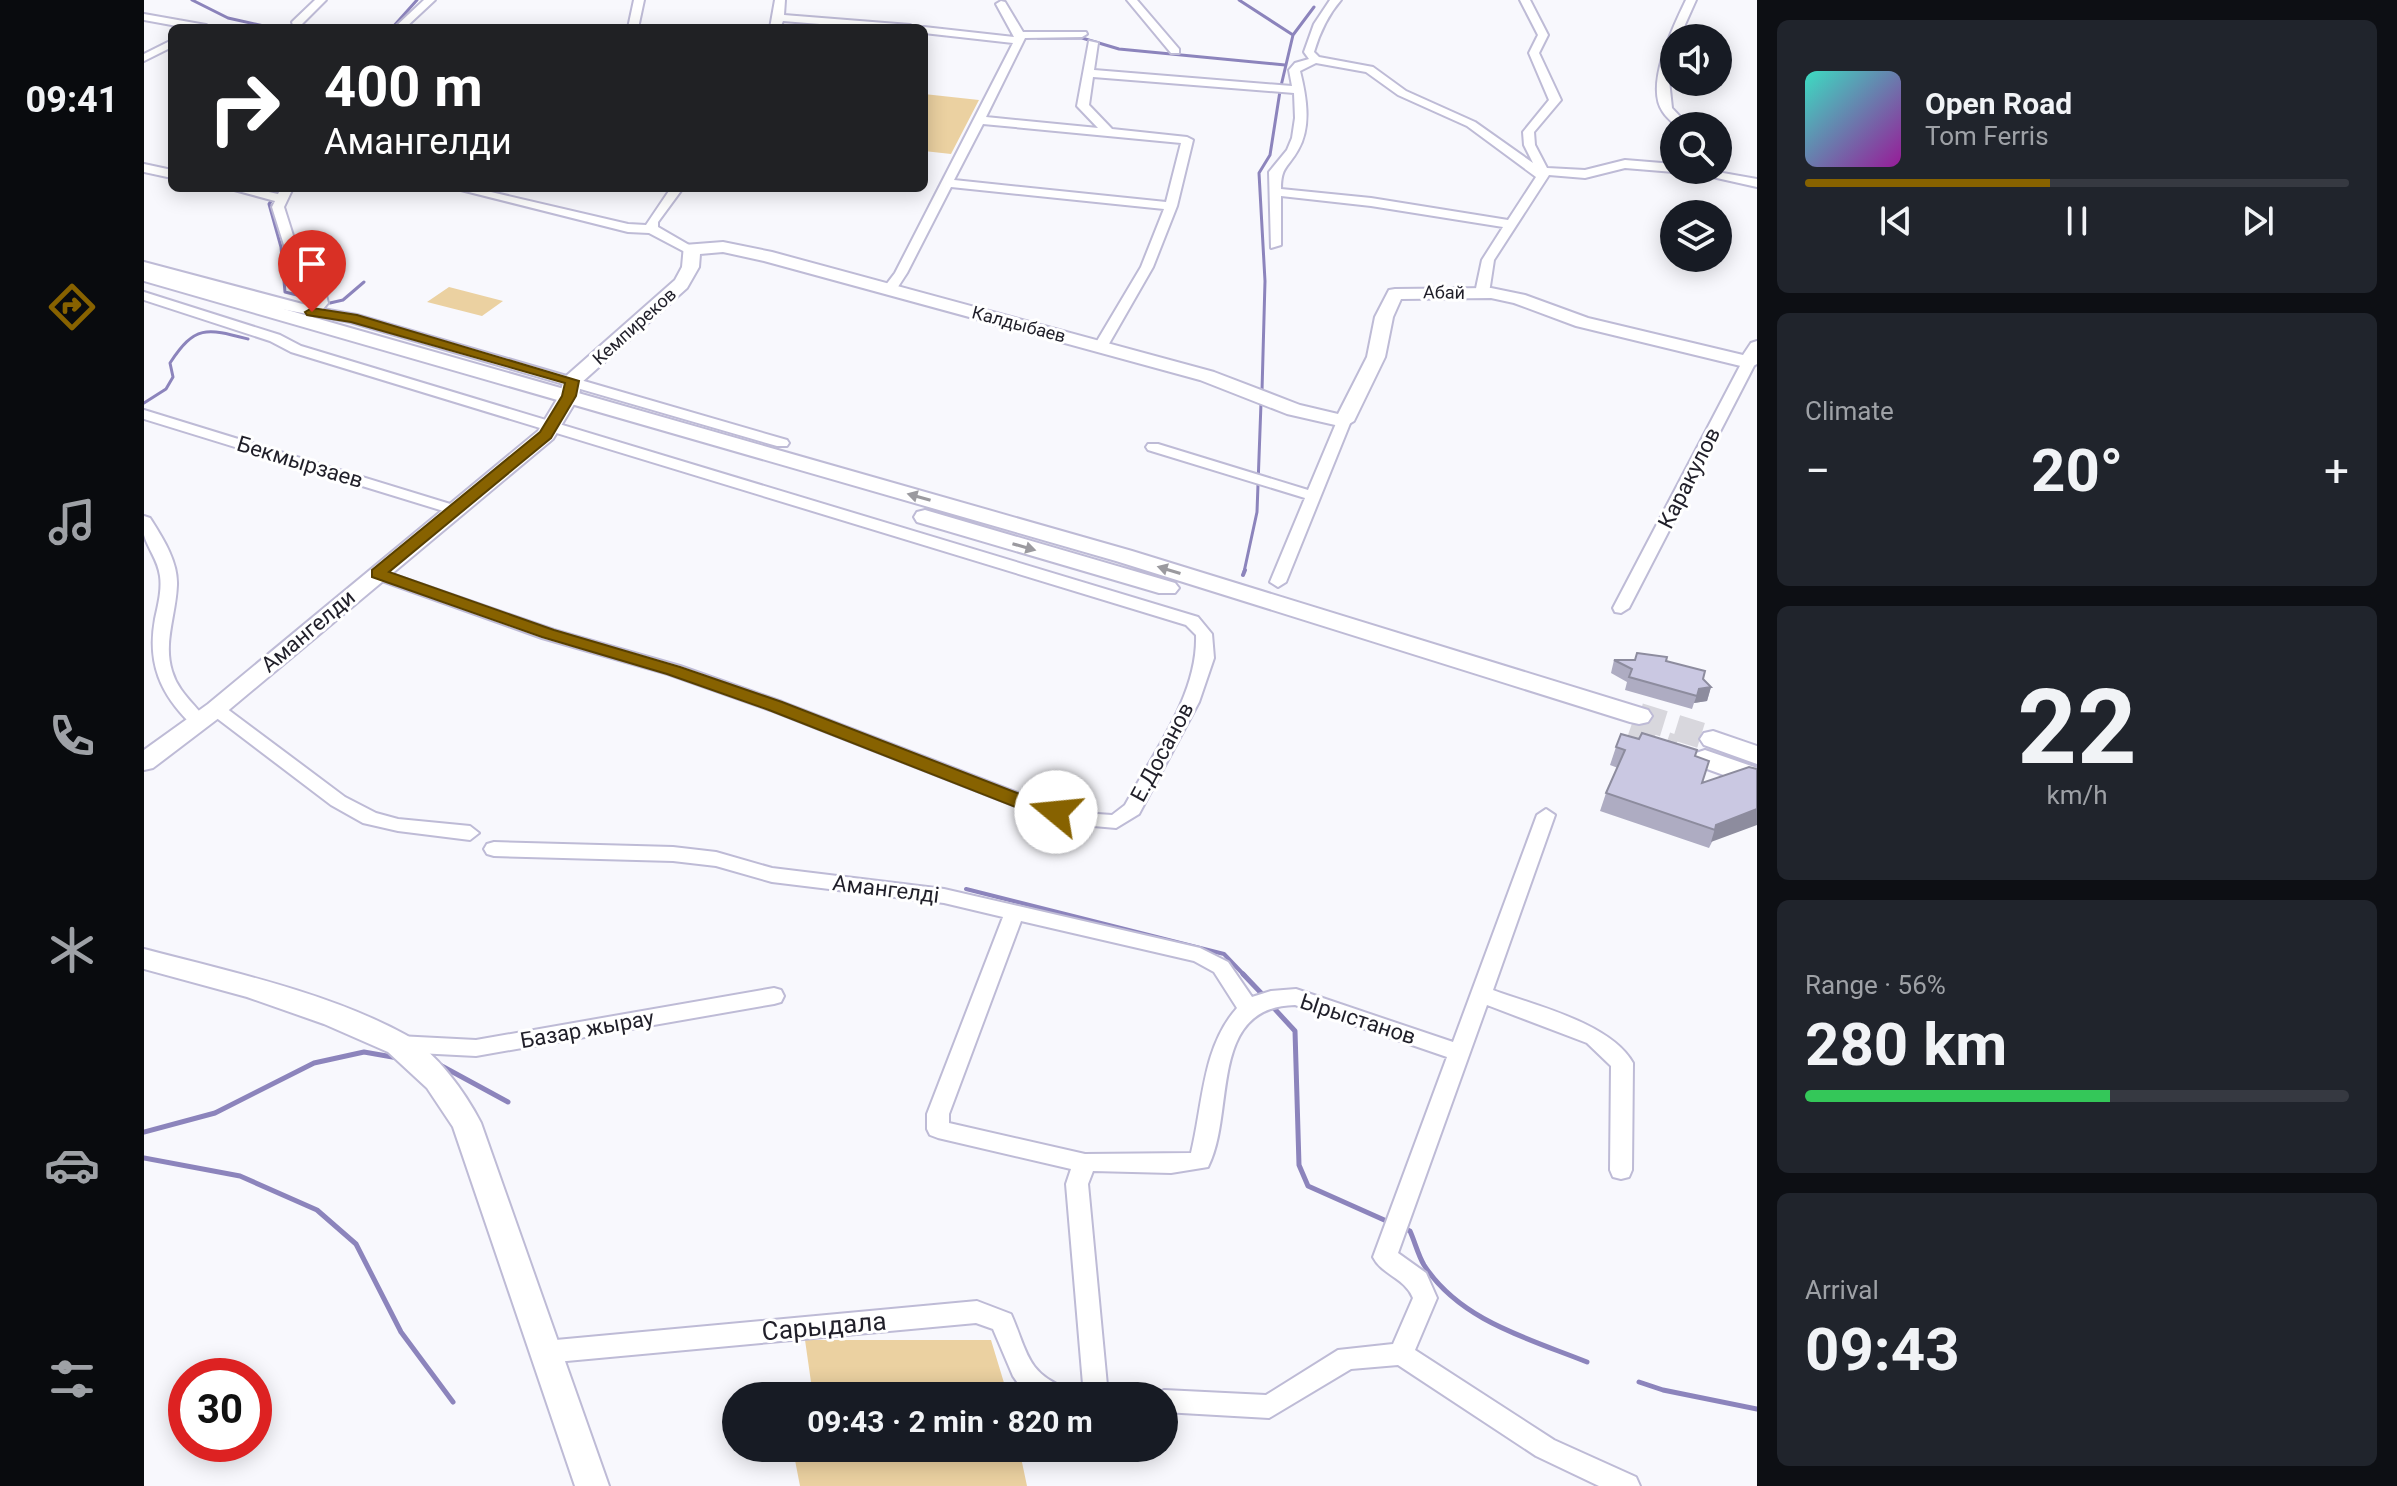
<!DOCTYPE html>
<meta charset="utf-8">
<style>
body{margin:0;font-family:Roboto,sans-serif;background:#20242c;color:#f1f3f6;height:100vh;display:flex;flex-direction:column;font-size:30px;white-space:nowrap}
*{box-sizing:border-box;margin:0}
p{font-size:26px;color:#9ea1a6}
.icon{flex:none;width:44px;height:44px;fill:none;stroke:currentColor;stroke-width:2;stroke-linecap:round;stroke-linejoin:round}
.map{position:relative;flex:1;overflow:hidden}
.details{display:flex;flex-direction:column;gap:20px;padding:20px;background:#0d0f14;width:640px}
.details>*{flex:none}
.top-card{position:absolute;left:24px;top:24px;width:760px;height:168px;border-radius:12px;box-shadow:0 4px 20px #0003;background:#202124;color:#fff;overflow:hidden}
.fabs{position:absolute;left:1516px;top:24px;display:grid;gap:16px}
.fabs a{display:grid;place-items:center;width:72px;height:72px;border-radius:50%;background:#171b24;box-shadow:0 4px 20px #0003;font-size:40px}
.speed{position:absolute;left:24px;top:1358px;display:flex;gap:16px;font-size:40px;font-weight:700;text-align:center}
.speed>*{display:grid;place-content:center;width:104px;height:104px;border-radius:50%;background:#171b24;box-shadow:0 4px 20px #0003;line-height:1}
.speed .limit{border:12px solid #d22;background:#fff;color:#111}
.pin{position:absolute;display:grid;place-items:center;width:68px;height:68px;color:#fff;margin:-82px -34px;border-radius:50% 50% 50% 0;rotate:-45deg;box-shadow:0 0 8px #0007}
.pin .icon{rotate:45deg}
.me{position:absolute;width:88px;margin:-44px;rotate:287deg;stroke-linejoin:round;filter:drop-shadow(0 0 6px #0008)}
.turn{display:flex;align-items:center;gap:28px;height:168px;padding:0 24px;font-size:36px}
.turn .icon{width:104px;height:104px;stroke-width:2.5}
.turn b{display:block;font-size:56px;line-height:68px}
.big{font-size:60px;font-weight:700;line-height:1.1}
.details .widget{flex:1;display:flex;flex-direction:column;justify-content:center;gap:12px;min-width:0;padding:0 28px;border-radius:12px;background:#20242c}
.details .dial{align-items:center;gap:0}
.dial b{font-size:104px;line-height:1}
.song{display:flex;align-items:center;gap:24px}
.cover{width:96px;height:96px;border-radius:12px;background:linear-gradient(135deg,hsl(170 70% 55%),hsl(300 70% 35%))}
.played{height:8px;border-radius:4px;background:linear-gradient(90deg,#876200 45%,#363941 45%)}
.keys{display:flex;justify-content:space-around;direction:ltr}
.heat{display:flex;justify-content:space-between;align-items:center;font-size:44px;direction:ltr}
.charge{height:12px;border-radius:6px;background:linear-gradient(90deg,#34c759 56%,#363941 0)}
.trip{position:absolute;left:578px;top:1382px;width:456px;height:80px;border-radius:40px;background:#171b24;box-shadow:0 4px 20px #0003;font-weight:700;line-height:80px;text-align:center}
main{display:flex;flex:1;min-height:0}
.tab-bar{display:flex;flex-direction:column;width:144px;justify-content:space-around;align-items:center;background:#090b0e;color:#9ea1a6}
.tab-bar .icon{width:56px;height:56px}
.tab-bar .on{color:#876200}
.tab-bar b{font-size:36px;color:#f1f3f6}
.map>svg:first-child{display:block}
.green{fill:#ebd1a1}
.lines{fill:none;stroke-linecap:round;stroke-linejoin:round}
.stream-far2{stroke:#8c84bc;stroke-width:3}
.stream-far1{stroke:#8c84bc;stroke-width:4}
.stream{stroke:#8c84bc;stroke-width:5}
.highway-tunnel{stroke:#d8d7dd;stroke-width:26;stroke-dasharray:26 13;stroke-linecap:butt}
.minor-casing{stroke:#bebbd6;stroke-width:4}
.major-casing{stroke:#bebbd6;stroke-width:4}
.highway-casing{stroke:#bebbd6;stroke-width:4}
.minor{fill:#fff;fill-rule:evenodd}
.major{fill:#fff;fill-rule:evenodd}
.highway{fill:#fff;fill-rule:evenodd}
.wall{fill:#aeacc2}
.shaded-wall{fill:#8d8c9e}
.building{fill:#cac8e2;stroke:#8d8c9e;stroke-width:2}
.oneway{fill:#9b9a9f}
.route{fill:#876200;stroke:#584000;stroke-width:2}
.labels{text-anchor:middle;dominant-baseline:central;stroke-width:6;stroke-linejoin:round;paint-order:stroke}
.far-street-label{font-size:18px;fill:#201f29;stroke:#fff}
.street-label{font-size:22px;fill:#201f29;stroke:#fff}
.near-street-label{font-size:26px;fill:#201f29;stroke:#fff}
</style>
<main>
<nav class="tab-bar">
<b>09:41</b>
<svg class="icon on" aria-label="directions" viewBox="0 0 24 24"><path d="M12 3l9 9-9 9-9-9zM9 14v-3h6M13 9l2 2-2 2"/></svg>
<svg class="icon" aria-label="music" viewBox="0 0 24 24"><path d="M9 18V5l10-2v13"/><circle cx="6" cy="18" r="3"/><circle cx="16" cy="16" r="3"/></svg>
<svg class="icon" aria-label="phone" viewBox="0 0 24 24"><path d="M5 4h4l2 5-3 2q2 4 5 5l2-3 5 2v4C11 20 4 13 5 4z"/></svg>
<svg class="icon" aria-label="climate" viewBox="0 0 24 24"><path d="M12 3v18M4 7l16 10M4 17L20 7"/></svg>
<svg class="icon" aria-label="car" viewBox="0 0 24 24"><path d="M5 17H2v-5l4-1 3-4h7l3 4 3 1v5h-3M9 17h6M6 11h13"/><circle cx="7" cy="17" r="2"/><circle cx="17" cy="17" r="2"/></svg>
<svg class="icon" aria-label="filters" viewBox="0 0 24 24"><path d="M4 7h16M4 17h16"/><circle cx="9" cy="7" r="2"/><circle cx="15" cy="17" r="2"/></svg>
</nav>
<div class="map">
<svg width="1613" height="1486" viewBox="0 0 1613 1486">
<rect width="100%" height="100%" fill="#f8f8fd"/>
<path class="green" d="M780,94l55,6 -28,54 -27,-3z
M305,287l54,14 -21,15 -55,-14z
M661,1340h186l17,56h-195z
M675,1448h200l8,38h-227l-6,-31z"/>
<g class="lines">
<path class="stream-far2" d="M48,0l36,18 45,10
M1095,0l54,35
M248,28l25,-28
M894,38h44l37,11 166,16
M1137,86l12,-51 21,-28
M137,188l-12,16 12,43 4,45 28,7
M186,303l13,-3 21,-18
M1118,391l3,-110 -6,-108 11,-18 10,-64
M0,403l22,-14 7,-12 -3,-14c25,-38 36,-35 78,-24
M1100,572l13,-60 4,-109"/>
<path class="stream-far1" d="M1099,575l2,-5
M822,889l258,65 21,22"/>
<path class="stream" d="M1099,974l20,21
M1127,1005l24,26 4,134 9,21 83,37
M294,1064l70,38
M0,1132l71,-19 99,-50 50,-11 34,6
M0,1158l96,18 77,34 39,34 45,88 52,70
M1259,1228l7,3c5,11 8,24 14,34 36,56 106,74 163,97
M1495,1382l24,8 94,19"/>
<path class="highway-tunnel" d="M1495,716l74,23
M1485,732l46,16"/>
<g class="minor-casing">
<path id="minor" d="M171,0h11l-24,24 3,4h-11l-2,-6z
M280,0h11l-30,28h-11z
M490,0h10l-6,28h-10z
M631,0h10l-1,15 126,10 5,3h-46l-86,-7 -3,7h-10z
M983,0h10l42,49v4h-8z
M1186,0h11c-13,15 -21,32 -27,52l5,5 54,10 33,24 69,31 58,41 -9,-18 -1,-13 26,-32 -20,-47 9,-18 -18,-35h10l18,35 -9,18 22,47 -27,32 1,13 12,23 38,2 40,-10 49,4v6h5l-5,2 -49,-4 -40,10 -36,-3 -55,85 -5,33 -7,4 -7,-4 7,-33 21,-33 -132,-21 -90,-10v49l-10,3 -2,-76 18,-22 5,-12 3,-20 -1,-25 -201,-16 -4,28 23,24 75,8 6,3 -16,66 -24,61 -47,82h-10l-2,-3 47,-79 23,-58 -213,-22 -44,86 -13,20 -12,-3 13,-17 118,-230 -89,-10v-5h-4l4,-1 90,10 -18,-33 5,-3 4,1 18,30h63l1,2 -5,3 -57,1 -39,79 112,11 -21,-22 12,-65 9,2 -4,27 198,16 -3,-16 6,-7 14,-4 -5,-7 10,-28zM1172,63l50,9 32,23 69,31 69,51 -28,43 -137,-22 -90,-9c0,-23 7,-21 17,-39 14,-24 8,-55 2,-79zM839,124l198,19 -15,59 -212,-22z
M1542,0h10l-17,38h-5l-5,42 3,28 17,18h-12c-5,-4 -11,-9 -14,-14 -19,-26 11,-87 23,-112z
M0,14l62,11 5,3h-23l-44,-8z
M28,40v7l-28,14v-7z
M0,164l28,6v8l-28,-6z
M1537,170h25l51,9v8z
M83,188h23l28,6 3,-6h12l-9,19 12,38 2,18 27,28 3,12 -5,6 34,6 430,125 2,3 -2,3h-10l-427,-124 -74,-14 -132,-38v-8l166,44 4,-4 -1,-7 -27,-31 -2,-19 -12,-38 3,-6z
M309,188h21l154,36 18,1 25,-37h12l-25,34v5l38,22 -11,3 -36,-19 -21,-1z
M0,292l136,43 21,11 897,271 14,17 2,24 -15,44 -60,112 -23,14 -34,-3 -59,-16 -253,-99 -102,-36 -126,-36 -171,-61 -2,-3 2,-3h12l171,59 126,36 102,36 254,98 46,13 30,2 13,-10c28,-52 73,-110 71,-170l-10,-10 -895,-273 -21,-11 -126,-41z
M1605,358l7,4 -127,246 -8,5 -6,-1 -2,-4 129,-246z
M0,410l316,97 3,3 -8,5 -5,-2 -306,-94z
M1200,417l7,4 -65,161 -8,5 -8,-5 35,-84 -157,-48 -2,-3 2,-3h10l150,46 29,-69z
M0,516l6,2c12,19 28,43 27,67 -1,30 -14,57 -5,86 6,21 23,33 35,50l-3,4h-12c-32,-31 -45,-62 -37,-106 3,-14 7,-29 5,-43 -2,-16 -12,-27 -16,-41 0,-5 0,-13 0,-19z
M72,703l6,2 123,92 31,16 22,6 72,7 9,7 -9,7 -72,-9 -35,-8 -32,-18 -121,-92 -3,-4z
M1402,809l9,6 -62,175c40,15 118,33 140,73l-1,107 -3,7 -8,2 -8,-2 -3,-7 1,-104 -24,-23 -100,-38 -89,248 28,20 11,25 -22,52 139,90 82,37 4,9h-41l-63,-30 -138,-91 -47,4 -82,49 -105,-6v-16h-10l10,-6 102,5 72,-45 55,-6 20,-46c-8,-20 -31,-23 -40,-41l74,-200 -152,-52c-88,2 -59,108 -87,162l-37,6 -78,-2 -5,13 20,212h-24l-18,-212 5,-15 -133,-31 -8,-3 -3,-6v-15l76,-197 -59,-14 -172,-21 -56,-16 -43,-5 -179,-5 -7,-2 -3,-5 3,-5 7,-2 179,5 43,5 56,16 172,21 256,59 28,14 24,35 19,-6 25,-2 157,53 84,-227zM877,921l173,40 20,11 23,36c-35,39 -34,97 -46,145l-106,1 -136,-31v-9z
M630,988l7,2 3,6 -3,6 -7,2 -298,52 -78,-4 -7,-2 -4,-6 4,-6 7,-2 78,4z
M833,1301l34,13c16,36 15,59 55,74l3,8h-42l-14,-20 -20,-47 -17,-6 -431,40 -9,-3 -3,-8 3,-8 9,-3z"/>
</g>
<g class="major-casing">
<path id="major" d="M579,242l49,10 442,120 86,33 38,9 29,-57 8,-40 14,-27 6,-1 96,-1 34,7 63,23 155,37 8,-12 6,-2v23l-8,4 -173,-42 -62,-23 -23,-5 -90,1 -8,18 -8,40 -31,64 -10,6 -57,-13 -87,-34 -436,-119 -41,-9 -23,2 -1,13 -12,21 -106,95 -2,13 -26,43 -329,275 -71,54 -9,2v-20l64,-46 330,-273 21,-35 6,-19 110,-97 7,-13 2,-22z
M0,949c84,22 186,44 262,86 31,18 59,57 75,88l128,363h-34l-122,-359 -26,-39 -39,-36 -64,-28 -77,-27 -103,-28z"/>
</g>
<g class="highway-casing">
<path id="highway" d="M0,269l988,282 516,159 4,6 -4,6 -9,2 -9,-2 -514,-161 -972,-280z
M781,510l250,73 4,5 -4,5h-16l-242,-71 -3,-5 3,-5z
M1569,731l44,15v18l-53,-19 -4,-6 4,-6z
M1561,750l52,18v19l-61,-22 -4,-6 4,-6z"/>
</g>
<use href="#minor" class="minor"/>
<use href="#major" class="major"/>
<use href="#highway" class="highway"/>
</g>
<path class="wall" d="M1470,660l52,1 37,18 8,8 -4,14 -13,2 -2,6 -67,-19 2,-8 -16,-9z
M1472,747l79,9 7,27 47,-16 -40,81 -109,-37 6,-18 12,-25 -8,-3z"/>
<path class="shaded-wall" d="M1567,687l-4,14 -13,2 5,-14z
M1613,809v16l-46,17 5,-17z"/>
<path class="building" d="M1493,653l30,4 -1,4 39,10 -2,8 8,8 -12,2 -2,7 -68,-19 3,-8 -18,-9h21z
M1498,733l55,17 -2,6 14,5 -7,22 47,-16 8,2v40l-41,16 -1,5 -109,-37 19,-43 -9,-3 5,-13 18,5z"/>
<defs><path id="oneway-solid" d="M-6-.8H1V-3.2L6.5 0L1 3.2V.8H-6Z" transform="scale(2)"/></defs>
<g class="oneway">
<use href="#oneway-solid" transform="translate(775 497) rotate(-164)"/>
<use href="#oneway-solid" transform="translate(880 547) rotate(16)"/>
<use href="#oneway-solid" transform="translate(1025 570) rotate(-163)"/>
</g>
<path class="route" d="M168,308l45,7 222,66 -3,15 -25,42 -162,134 165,58 126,37 102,35 253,98 27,8 3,4 -3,5 -6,2 -33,-9 -254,-100 -102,-36 -125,-37 -170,-60v-7l168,-138 22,-36 3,-13 -214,-61 -44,-7 -2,-3z"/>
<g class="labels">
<g class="far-street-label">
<text transform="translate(1300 292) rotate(1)">Абай</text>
<text transform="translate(875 324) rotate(15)">Калдыбаев</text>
<text transform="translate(490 326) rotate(-42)">Кемпиреков</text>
</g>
<g class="street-label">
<text transform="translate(156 462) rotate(17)">Бекмырзаев</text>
<text transform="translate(1545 478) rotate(-63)">Каракулов</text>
<text transform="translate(164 631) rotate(-40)">Амангелди</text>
<text transform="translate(1018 752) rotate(-62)">Е.Досанов</text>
<text transform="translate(742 889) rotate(7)">Амангелді</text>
<text transform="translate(1214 1019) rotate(18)">Ырыстанов</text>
<text transform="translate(443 1029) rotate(-10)">Базар жырау</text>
</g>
<g class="near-street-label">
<text transform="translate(680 1326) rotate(-5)">Сарыдала</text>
</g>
</g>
</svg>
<div class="fabs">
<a><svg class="icon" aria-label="sound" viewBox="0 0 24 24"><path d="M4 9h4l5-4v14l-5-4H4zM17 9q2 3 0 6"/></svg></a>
<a><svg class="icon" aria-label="search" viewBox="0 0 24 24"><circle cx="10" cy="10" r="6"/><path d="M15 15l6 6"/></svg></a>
<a><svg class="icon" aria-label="layers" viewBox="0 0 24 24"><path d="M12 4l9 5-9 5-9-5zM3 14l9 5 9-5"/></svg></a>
</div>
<div class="speed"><div class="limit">30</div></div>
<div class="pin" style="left:168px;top:312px;background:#d93025"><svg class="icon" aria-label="arrive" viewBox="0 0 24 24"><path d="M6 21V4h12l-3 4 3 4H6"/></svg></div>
<svg class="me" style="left:912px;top:812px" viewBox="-20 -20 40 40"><circle r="19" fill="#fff"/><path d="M0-13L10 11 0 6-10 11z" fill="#876200"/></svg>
<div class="trip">09:43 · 2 min · 820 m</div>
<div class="top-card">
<div class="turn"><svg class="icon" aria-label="right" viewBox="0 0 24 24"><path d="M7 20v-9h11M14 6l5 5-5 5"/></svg><div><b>400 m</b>Амангелди</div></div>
</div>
</div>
<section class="details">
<div class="widget">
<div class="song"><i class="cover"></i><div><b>Open Road</b><p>Tom Ferris</p></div></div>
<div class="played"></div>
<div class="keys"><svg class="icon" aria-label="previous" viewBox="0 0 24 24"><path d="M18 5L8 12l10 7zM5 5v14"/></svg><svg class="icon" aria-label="pause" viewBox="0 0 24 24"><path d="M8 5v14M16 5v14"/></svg><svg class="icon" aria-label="next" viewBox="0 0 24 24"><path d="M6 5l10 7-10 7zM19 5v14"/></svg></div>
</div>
<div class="widget"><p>Climate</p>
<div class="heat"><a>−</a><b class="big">20°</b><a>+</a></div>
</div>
<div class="widget dial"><b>22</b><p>km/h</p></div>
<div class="widget"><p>Range · 56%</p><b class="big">280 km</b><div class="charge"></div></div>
<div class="widget"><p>Arrival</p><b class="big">09:43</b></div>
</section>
</main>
